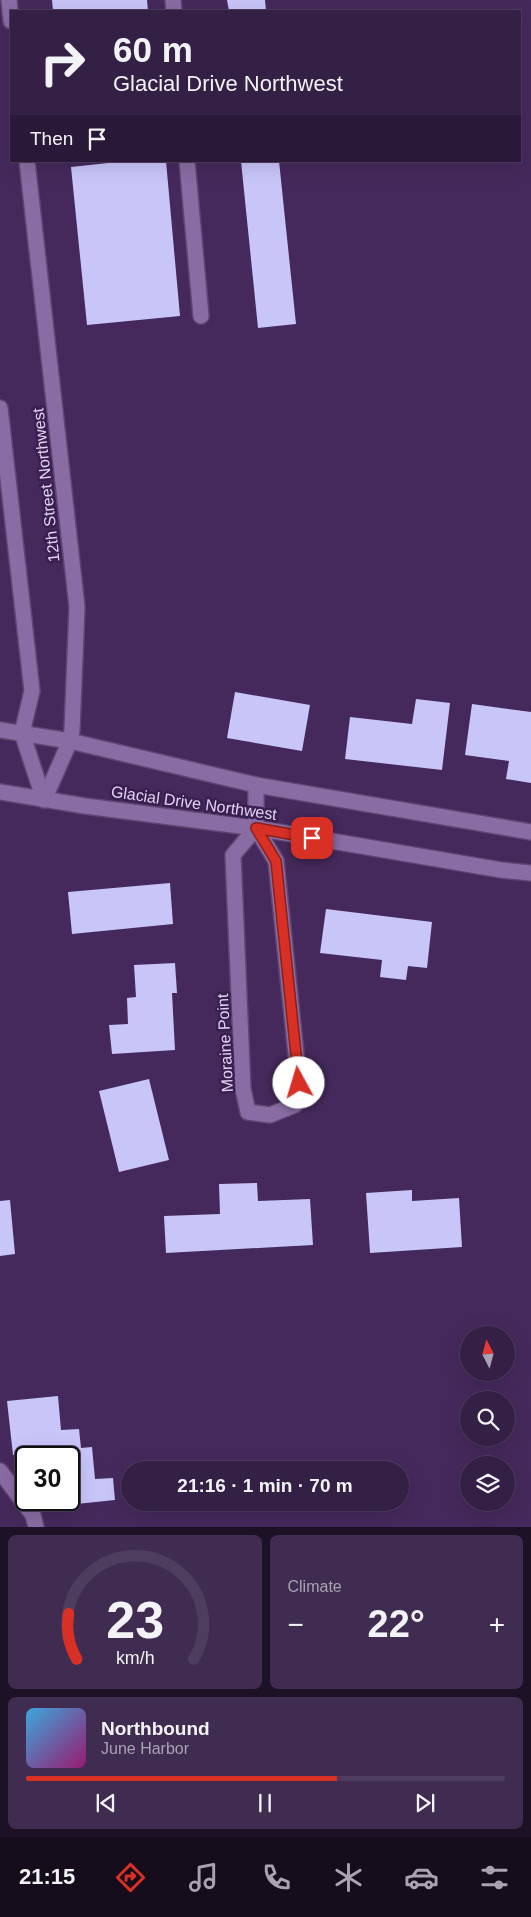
<!DOCTYPE html>
<meta charset="utf-8">
<style>
body{margin:0;font-family:Arial,sans-serif;background:#3f2c50;color:#f1f3f6;height:100vh;display:flex;flex-direction:column;font-size:19px;white-space:nowrap}
*{box-sizing:border-box;margin:0}
p{font-size:16px;color:#a9a2b3}
.icon{flex:none;width:28px;height:28px;fill:none;stroke:currentColor;stroke-width:2;stroke-linecap:round;stroke-linejoin:round}
.map{position:relative;height:1527px;overflow:hidden}
.panel{display:flex;flex-direction:column;gap:8px;padding:8px;background:#1d1126;flex:1}
.panel>*{flex:none}
.top-card{position:absolute;left:10px;top:10px;width:511px;height:152px;border-radius:0px;box-shadow:0 5px 20px #0002,0 0 0 1px #4e3d5e;background:#341f45;color:#f1f3f6;overflow:hidden}
.needle{width:32px;rotate:354deg}
.fabs{position:absolute;left:460px;top:1326px;display:grid;gap:10px}
.fabs a{display:grid;place-items:center;width:55px;height:55px;border-radius:50%;background:#341f45;box-shadow:0 5px 20px #0002,0 0 0 1px #4e3d5e;font-size:25px}
.speed{position:absolute;left:15px;top:1446px;display:flex;gap:10px;font-size:25px;font-weight:700;text-align:center}
.speed>*{display:grid;place-content:center;width:65px;height:65px;border-radius:50%;background:#341f45;box-shadow:0 5px 20px #0002,0 0 0 1px #4e3d5e;line-height:1}
.speed .limit{border:2px solid #111;border-radius:8px;background:#fff;color:#111}
.pin{position:absolute;display:grid;place-items:center;width:42px;height:42px;color:#fff;margin:-21px;border-radius:10px;box-shadow:0 2px 8px #0006}
.me{position:absolute;width:55px;margin:-28px;rotate:354deg;stroke-linejoin:round;filter:drop-shadow(0 0 4px #0008)}
.turn{display:flex;align-items:center;gap:18px;height:105px;padding:0 20px;font-size:22px}
.turn .icon{width:65px;height:65px;stroke-width:2.5}
.turn b{display:block;font-size:35px;line-height:42px}
.then{display:flex;align-items:center;height:48px;padding:0 20px;background:#0003;gap:10px;font-size:19px}
.big{font-size:38px;font-weight:700;line-height:1.1}
.panel .widget{flex:1;display:flex;flex-direction:column;justify-content:center;gap:8px;min-width:0;padding:0 18px;border-radius:8px;background:#3f2c50}
.panel .dial{align-items:center;gap:0}
.dial svg{height:130px;overflow:visible;fill:none;stroke:#4e3d5e;stroke-width:7;stroke-linecap:round;text-anchor:middle}
.dial text{fill:#f1f3f6;stroke:none}
.song{display:flex;align-items:center;gap:15px}
.cover{width:60px;height:60px;border-radius:8px;background:linear-gradient(135deg,hsl(200 70% 55%),hsl(320 70% 35%))}
.played{height:5px;border-radius:2px;background:linear-gradient(90deg,#d93025 65%,#4e3d5e 65%)}
.keys{display:flex;justify-content:space-around;direction:ltr}
.heat{display:flex;justify-content:space-between;align-items:center;font-size:28px;direction:ltr}
.panel .tiles{flex:1;display:grid;gap:8px;grid-template-columns:1fr 1fr}
.widget:last-child{grid-column:span 2}
.trip{position:absolute;left:121px;top:1461px;width:288px;height:50px;border-radius:25px;background:#341f45;box-shadow:0 5px 20px #0002,0 0 0 1px #4e3d5e;font-weight:700;line-height:50px;text-align:center}
.tab-bar{display:flex;height:80px;justify-content:space-around;align-items:center;background:#150c1c;color:#a9a2b3}
.tab-bar .icon{width:35px;height:35px}
.tab-bar .active{color:#d93025}
.tab-bar b{font-size:22px;color:#f1f3f6}
.map>svg:first-child{display:block}
.building{fill:#c8c5f9}
.lines{fill:none;stroke-linecap:round;stroke-linejoin:round}
.minor-casing{stroke:#5e4672;stroke-width:18}
.minor{stroke:#896ca4;stroke-width:15}
.route-casing{stroke:#8d1f18;stroke-width:12}
.route{stroke:#d93025;stroke-width:9}
.labels{text-anchor:middle;dominant-baseline:central;stroke-width:5;stroke-linejoin:round;paint-order:stroke}
.street-label{font-size:16px;fill:#e2d3f2;stroke:#3a1f51}
</style>
<div class="map">
<svg width="531" height="1527" viewBox="0 0 531 1527">
<rect width="100%" height="100%" fill="#45295c"/>
<path class="building" d="M52,0h95l1,11h-95z
M227,0h38l1,11h-37z
M127,161h39l14,155 -93,9 -16,-158z
M241,161h38l17,163 -38,4z
M235,692l75,13 -8,46 -75,-13z
M416,699l34,4 -8,67 -97,-11 5,-42 62,7z
M472,704l59,8v71l-25,-4 3,-18 -44,-6z
M170,883l3,41 -101,10 -4,-42z
M326,909l106,13 -5,46 -19,-2 -2,14 -26,-3 2,-17 -62,-7z
M175,963l2,30h-5l3,57 -63,4 -3,-29 19,-1 -1,-26 9,-1 -2,-32z
M149,1079l20,81 -50,12 -20,-81z
M257,1183l1,18 52,-2 3,46 -147,8 -2,-37 56,-2 -1,-30z
M412,1190v11l47,-3 3,49 -92,6 -4,-60z
M10,1200l5,54 -15,2v-55z
M58,1396l3,34 18,-1 2,19 11,-1 3,32 18,-1 2,22 -68,7v-7h22v-42h-27v-6l-29,3 -6,-54z"/>
<g class="lines">
<g class="minor-casing">
<path id="minor" d="M9,0l2,21
M173,0l1,11
M27,161l50,446 -5,123 -2,11 -26,59
M187,161l14,155
M0,408l32,283 -10,42 22,67
M0,730l70,11 186,44 275,47
M0,792l85,14 171,22 245,42 30,3
M256,828l20,33 23,222 -4,22 -25,10 -22,-3 -5,-23 -10,-234z
M256,828v-43
M0,1471l33,44 3,12"/>
</g>
<use href="#minor" class="minor"/>
</g>
<g class="lines">
<g class="route-casing">
<path id="route" d="M299,1083l-23,-222 -20,-33 56,10"/>
</g>
<use href="#route" class="route"/>
</g>
<g class="labels">
<g class="street-label">
<text transform="translate(46 485) rotate(-96)">12th Street Northwest</text>
<text transform="translate(194 803) rotate(8)">Glacial Drive Northwest</text>
<text transform="translate(225 1043) rotate(-93)">Moraine Point</text>
</g>
</g>
</svg>
<div class="fabs">
<a><svg class="needle" viewBox="-14 -14 28 28"><path d="M0-13l5 13h-10z" fill="#e53935"/><path d="M0 13l5-13h-10z" fill="#a9a2b3"/></svg></a>
<a><svg class="icon" aria-label="search" viewBox="0 0 24 24"><circle cx="10" cy="10" r="6"/><path d="M15 15l6 6"/></svg></a>
<a><svg class="icon" aria-label="layers" viewBox="0 0 24 24"><path d="M12 4l9 5-9 5-9-5zM3 14l9 5 9-5"/></svg></a>
</div>
<div class="speed"><div class="limit">30</div></div>
<div class="pin" style="left:312px;top:838px;background:#d93025"><svg class="icon" aria-label="arrive" viewBox="0 0 24 24"><path d="M6 21V4h12l-3 4 3 4H6"/></svg></div>
<svg class="me" style="left:299px;top:1083px" viewBox="-20 -20 40 40"><circle r="19" fill="#fff"/><path d="M0-13L10 11 0 6-10 11z" fill="#d93025"/></svg>
<div class="trip">21:16 · 1 min · 70 m</div>
<div class="top-card">
<div class="turn"><svg class="icon" aria-label="right" viewBox="0 0 24 24"><path d="M7 20v-9h11M14 6l5 5-5 5"/></svg><div><b>60 m</b>Glacial Drive Northwest</div></div>
<div class="then">Then<svg class="icon" aria-label="arrive" viewBox="0 0 24 24"><path d="M6 21V4h12l-3 4 3 4H6"/></svg></div>
</div>
</div>
<section class="panel">
<div class="tiles">
<div class="widget dial"><svg viewBox="0 0 100 80">
<path d="M14 69A42 42 0 1 1 86 69"/>
<path d="M14 69A42 42 0 0 1 9 41" stroke="#d93025"/>
<text x="50" y="56" font-size="32" font-weight="700">23</text>
<text x="50" y="72" font-size="11">km/h</text>
</svg></div>
<div class="widget"><p>Climate</p>
<div class="heat"><a>−</a><b class="big">22°</b><a>+</a></div>
</div>
<div class="widget">
<div class="song"><i class="cover"></i><div><b>Northbound</b><p>June Harbor</p></div></div>
<div class="played"></div>
<div class="keys"><svg class="icon" aria-label="previous" viewBox="0 0 24 24"><path d="M18 5L8 12l10 7zM5 5v14"/></svg><svg class="icon" aria-label="pause" viewBox="0 0 24 24"><path d="M8 5v14M16 5v14"/></svg><svg class="icon" aria-label="next" viewBox="0 0 24 24"><path d="M6 5l10 7-10 7zM19 5v14"/></svg></div>
</div>
</div>
</section>
<nav class="tab-bar">
<b>21:15</b>
<svg class="icon active" aria-label="directions" viewBox="0 0 24 24"><path d="M12 3l9 9-9 9-9-9zM9 14v-3h6M13 9l2 2-2 2"/></svg>
<svg class="icon" aria-label="music" viewBox="0 0 24 24"><path d="M9 18V5l10-2v13"/><circle cx="6" cy="18" r="3"/><circle cx="16" cy="16" r="3"/></svg>
<svg class="icon" aria-label="phone" viewBox="0 0 24 24"><path d="M5 4h4l2 5-3 2q2 4 5 5l2-3 5 2v4C11 20 4 13 5 4z"/></svg>
<svg class="icon" aria-label="climate" viewBox="0 0 24 24"><path d="M12 3v18M4 7l16 10M4 17L20 7"/></svg>
<svg class="icon" aria-label="car" viewBox="0 0 24 24"><path d="M5 17H2v-5l4-1 3-4h7l3 4 3 1v5h-3M9 17h6M6 11h13"/><circle cx="7" cy="17" r="2"/><circle cx="17" cy="17" r="2"/></svg>
<svg class="icon" aria-label="filters" viewBox="0 0 24 24"><path d="M4 7h16M4 17h16"/><circle cx="9" cy="7" r="2"/><circle cx="15" cy="17" r="2"/></svg>
</nav>
